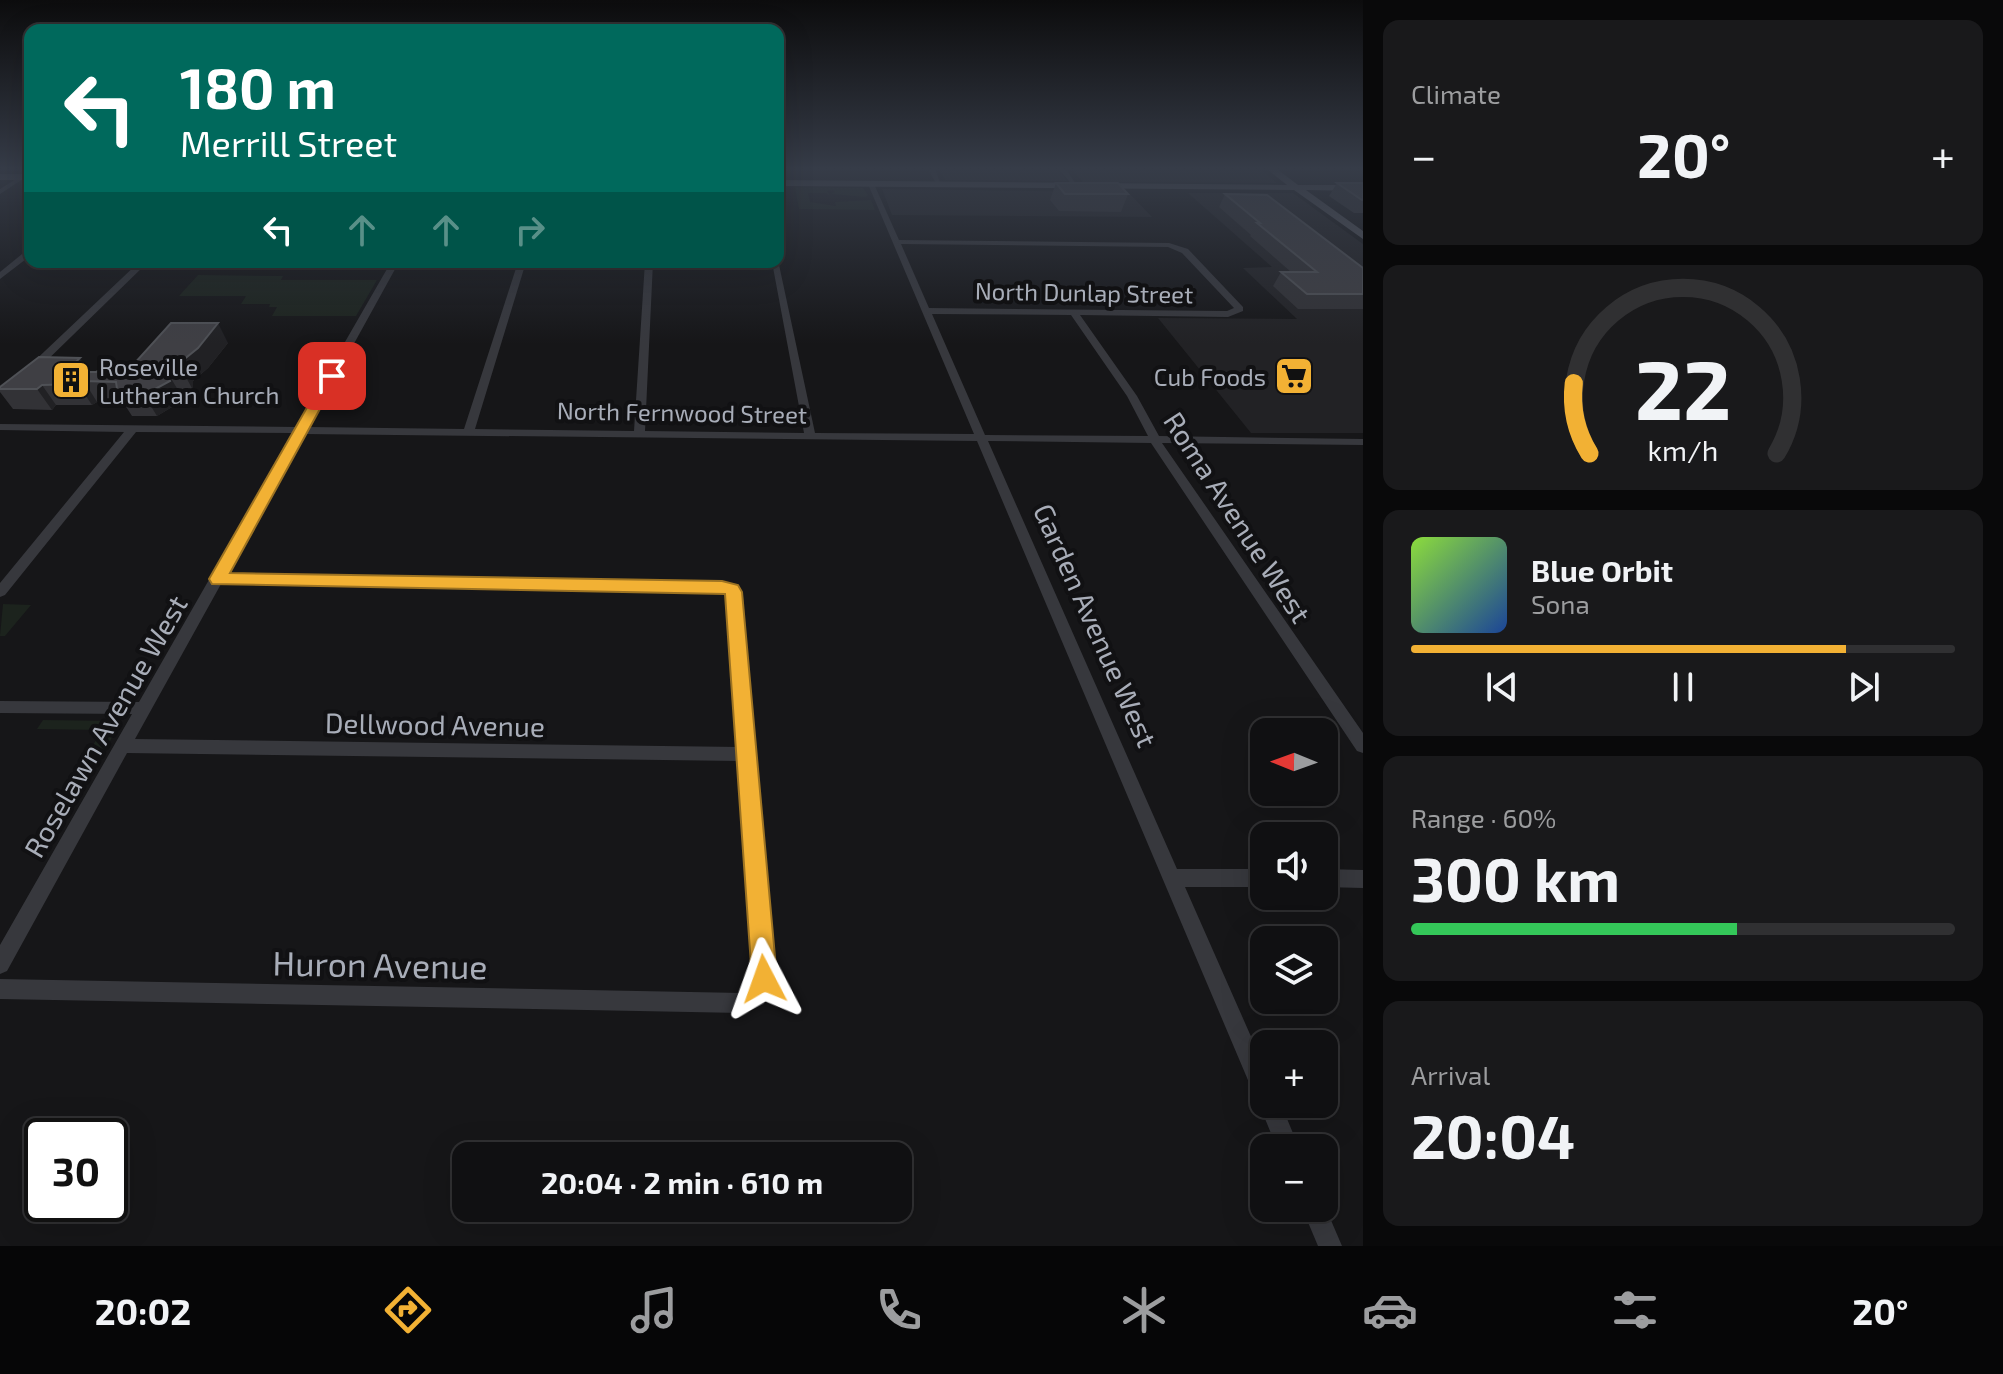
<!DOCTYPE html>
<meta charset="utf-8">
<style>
body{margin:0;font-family:"Exo 2",sans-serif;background:#19191b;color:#f1f3f6;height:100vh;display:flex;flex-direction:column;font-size:30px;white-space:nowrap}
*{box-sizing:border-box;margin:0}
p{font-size:26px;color:#9c9d9f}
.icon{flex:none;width:44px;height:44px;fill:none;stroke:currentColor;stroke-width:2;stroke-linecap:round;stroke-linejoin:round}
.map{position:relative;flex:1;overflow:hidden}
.sheet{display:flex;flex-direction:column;gap:20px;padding:20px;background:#09090a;width:640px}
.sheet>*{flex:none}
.guide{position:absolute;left:24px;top:24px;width:760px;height:244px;border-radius:16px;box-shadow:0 8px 32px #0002,0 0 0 2px #303032;background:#00695c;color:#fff;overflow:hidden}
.needle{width:52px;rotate:271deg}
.buttons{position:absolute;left:1250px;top:718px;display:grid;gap:16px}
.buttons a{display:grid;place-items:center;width:88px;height:88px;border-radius:16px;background:#101012;box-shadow:0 8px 32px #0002,0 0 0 2px #303032;font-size:40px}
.speed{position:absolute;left:24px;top:1118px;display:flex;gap:16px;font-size:40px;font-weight:700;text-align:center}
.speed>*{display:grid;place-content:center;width:104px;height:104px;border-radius:50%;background:#101012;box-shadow:0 8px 32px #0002,0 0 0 2px #303032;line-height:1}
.speed .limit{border:4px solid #111;border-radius:12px;background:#fff;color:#111}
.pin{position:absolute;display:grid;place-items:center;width:68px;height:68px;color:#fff;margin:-34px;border-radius:16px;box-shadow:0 4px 12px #0006}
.me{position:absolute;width:88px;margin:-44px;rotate:356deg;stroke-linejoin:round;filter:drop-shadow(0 0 6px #0008)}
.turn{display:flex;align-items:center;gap:28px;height:168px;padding:0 24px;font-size:36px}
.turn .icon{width:104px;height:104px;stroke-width:2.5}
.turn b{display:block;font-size:56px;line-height:68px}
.lanes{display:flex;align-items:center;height:76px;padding:0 24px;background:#0003;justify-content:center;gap:40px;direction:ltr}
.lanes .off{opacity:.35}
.big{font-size:60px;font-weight:700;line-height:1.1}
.sheet .widget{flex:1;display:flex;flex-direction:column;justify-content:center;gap:12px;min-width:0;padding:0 28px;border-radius:16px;background:#19191b}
.sheet .dial{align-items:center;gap:0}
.dial svg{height:208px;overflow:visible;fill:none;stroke:#303032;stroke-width:7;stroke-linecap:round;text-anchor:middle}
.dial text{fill:#f1f3f6;stroke:none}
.song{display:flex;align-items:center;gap:24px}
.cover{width:96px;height:96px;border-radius:12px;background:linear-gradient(135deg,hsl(90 70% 55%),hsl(220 70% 35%))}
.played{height:8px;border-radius:4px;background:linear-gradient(90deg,#f2b134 80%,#303032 80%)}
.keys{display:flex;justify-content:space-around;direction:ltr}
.heat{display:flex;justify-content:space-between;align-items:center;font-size:44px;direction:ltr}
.charge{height:12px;border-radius:6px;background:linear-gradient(90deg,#34c759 60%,#303032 0)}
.trip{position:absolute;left:452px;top:1142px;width:460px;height:80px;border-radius:16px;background:#101012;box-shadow:0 8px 32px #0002,0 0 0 2px #303032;font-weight:700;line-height:80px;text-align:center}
.menu{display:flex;height:128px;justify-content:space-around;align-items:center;background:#060607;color:#9c9d9f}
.menu .icon{width:56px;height:56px}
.menu .active{color:#f2b134}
.menu b{font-size:36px;color:#f1f3f6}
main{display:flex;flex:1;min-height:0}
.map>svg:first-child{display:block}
.built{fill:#222225}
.green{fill:#1c231d}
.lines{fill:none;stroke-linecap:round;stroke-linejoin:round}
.minor{fill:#37383d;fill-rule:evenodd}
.major{fill:#53555c;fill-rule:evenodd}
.wall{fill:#323236}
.shaded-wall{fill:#212124}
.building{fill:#3f3f44;stroke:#4f5156;stroke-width:2}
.route{fill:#f2b134;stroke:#9d7322;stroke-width:2}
.labels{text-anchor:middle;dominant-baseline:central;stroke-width:8;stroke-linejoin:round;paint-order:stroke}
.far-street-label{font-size:24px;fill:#a8adb8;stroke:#111113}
.far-poi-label{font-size:24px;fill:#a8adb8;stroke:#111113;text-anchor:start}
.street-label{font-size:28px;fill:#a8adb8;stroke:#111113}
.near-street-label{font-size:34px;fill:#a8adb8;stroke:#111113}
</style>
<main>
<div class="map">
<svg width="1363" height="1246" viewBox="0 0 1363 1246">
<rect width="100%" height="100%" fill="#161618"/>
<path class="built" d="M939,169h119l9,12 -122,-1z
M1072,169h188l17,14 -194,-1z
M882,189l246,3 24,25 -260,-2z
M1188,193h105l70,51v189h-112l-93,-115 139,1 -54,-51 29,-1z"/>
<path class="green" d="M795,187l68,1 5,7 -2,2 -35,-3 4,-2 -2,-2 -6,1 4,6 -5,-4h-18l2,9 26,4 -1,-4 36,-2 4,10 -76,-1z
M198,275l85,1 -2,4h96l-21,36h-84l5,-9h-8l1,-3h-29l5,-8h-67z
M3,604l28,1 -26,31h-5z
M43,720l72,1 4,3 -20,38h-16l19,-32 -65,-1z"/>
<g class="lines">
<path class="minor" d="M928,169h7l6,16h-4z
M1059,169h7l11,17h-4z
M21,176l5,1 -26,17v-5z
M871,182l3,2 25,56 270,3 19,6 55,58v4l-15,6 -148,-2 57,81 22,40 204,3v6l-201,-2 201,290v20l-6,-2 -206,-308 -163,-2 189,428h87v18h-79l79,179v38h17l18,44h-22l-18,-44 2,-4 -5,-1 -279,-658 -673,-7 -78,140 496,8 14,5 7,9 31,383 -10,25 -22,9 -742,-14v-20l742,14 8,-3 4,-11 -14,-218 -613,-8 -120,218 -7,3v-29l132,-231 -132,-1v-12l139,1 154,-269 -157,-1 -131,163 -5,2v-14l124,-151 -124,-2v-6l296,3 95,-165h8l-91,165 156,2 54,-167h8l-51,167 159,2 11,-169h8l-8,169 159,2 -32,-171h6v-2l37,173 159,1 -106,-250zM901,244l267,3 14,6 52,55 -7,3 -298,-3zM932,314l139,1 56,81 21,40 -163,-1zM221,584l500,8 8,5 10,150 -604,-8z
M27,250h3v6l-30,23v-7z
M139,262h9l-113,110h-8v-4z
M1324,869l39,1v18l-39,-1z
M1324,1204l18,42h-24l-16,-38h22z"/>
<path class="major" d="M1267,169h10l21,16h65v6l-57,-1 57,41v8l-69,-49 -516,-4v-6l509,5z
M0,174h30v6h-30z"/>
</g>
<path class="wall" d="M1056,183l72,11 -7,18 -62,-1 -9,-11z
M1337,183h26v30h-9l-25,-17z
M1225,194l138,74v41h-65l-25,-23 8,-14h10l-41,-36 1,-1 -32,-28z
M228,343l-20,25 -15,13v9h-15l4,11 -25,15h-25l-9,-14h-26l-5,3h-36l-4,5 -39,-1 -13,-17v-5l89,-15h7z"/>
<path class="shaded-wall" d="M218,323l10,20 -20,25 -15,13v9l-11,-20v-9z
M80,358l13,21 -9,2 13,21 -5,3 -14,-21 -13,-12z
M166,370l12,20 4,11 -25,15 -13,-21z
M42,385l14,20 -4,5 -15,-21z"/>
<path class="building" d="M1056,183h62l10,11h-63z
M1337,183h26v17h-1z
M1225,194l42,1 96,73v26h-56l-26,-22h36l-60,-49h3z
M171,323h47l-20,25 -16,13v9h-16l4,11 -26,14h-26l-2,-13 -32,-1 -6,3 -36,1 -5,4h-37v-2l39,-30 41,1 -15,14h31l19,-9 19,1z"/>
<linearGradient id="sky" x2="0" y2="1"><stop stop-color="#0c0c0d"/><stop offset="0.49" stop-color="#363c48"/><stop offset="1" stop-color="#363c48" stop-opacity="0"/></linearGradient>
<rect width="1363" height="344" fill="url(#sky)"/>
<path class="route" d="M332,372l6,4 -108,197 492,8 16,4 4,7 35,387 -4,9 -9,4 -9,-4 -3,-9 -27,-385 -513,-10 -3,-5 116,-203z"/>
<defs>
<g id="supermarket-square" transform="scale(2)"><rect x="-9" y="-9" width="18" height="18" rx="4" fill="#f2b134" stroke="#111113"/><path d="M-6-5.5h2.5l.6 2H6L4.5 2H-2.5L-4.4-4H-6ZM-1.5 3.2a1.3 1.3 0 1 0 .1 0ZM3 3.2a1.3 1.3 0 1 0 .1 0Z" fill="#111"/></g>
<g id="building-square" transform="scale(2)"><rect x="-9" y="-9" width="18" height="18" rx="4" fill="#f2b134" stroke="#111113"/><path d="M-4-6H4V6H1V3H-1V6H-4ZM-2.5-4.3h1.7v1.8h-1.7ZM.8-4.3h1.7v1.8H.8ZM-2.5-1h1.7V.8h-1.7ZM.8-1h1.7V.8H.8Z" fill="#111"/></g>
</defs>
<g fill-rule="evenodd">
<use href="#supermarket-square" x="1294" y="376"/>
<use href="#building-square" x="71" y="380"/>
</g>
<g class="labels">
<g class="far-street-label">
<text transform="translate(1084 292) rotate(1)">North Dunlap Street</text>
<text transform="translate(682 412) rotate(1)">North Fernwood Street</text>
</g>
<g class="far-poi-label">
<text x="99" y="366">Roseville<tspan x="99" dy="28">Lutheran Church</tspan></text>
<text x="1266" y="376" text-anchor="end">Cub Foods</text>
</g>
<g class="street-label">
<text transform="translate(1238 517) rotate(57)">Roma Avenue West</text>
<text transform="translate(1096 625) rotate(66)">Garden Avenue West</text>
<text transform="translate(435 724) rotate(1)">Dellwood Avenue</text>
<text transform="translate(105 726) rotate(-60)">Roselawn Avenue West</text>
</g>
<g class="near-street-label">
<text transform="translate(380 964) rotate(1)">Huron Avenue</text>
</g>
</g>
</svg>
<div class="buttons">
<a><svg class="needle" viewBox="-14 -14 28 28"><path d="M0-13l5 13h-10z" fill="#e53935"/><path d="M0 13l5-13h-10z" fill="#9c9d9f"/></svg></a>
<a><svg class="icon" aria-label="sound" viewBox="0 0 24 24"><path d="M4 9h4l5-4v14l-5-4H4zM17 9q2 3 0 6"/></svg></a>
<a><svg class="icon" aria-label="layers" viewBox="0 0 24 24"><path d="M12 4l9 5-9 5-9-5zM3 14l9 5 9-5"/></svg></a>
<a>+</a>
<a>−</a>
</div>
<div class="speed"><div class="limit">30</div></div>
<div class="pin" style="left:332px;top:376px;background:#d93025"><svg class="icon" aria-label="arrive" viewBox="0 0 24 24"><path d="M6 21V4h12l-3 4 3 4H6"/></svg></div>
<svg class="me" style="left:764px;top:979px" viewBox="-20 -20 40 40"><path d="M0-17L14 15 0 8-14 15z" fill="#f2b134" stroke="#fff" stroke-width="4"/></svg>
<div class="trip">20:04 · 2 min · 610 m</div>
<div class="guide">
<div class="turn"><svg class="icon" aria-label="left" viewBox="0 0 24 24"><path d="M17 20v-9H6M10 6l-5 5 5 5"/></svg><div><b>180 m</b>Merrill Street</div></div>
<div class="lanes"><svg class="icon" aria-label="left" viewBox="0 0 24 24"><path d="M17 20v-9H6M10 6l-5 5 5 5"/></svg><svg class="icon off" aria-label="ahead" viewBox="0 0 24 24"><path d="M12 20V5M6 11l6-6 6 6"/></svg><svg class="icon off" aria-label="ahead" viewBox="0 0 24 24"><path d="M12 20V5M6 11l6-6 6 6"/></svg><svg class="icon off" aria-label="right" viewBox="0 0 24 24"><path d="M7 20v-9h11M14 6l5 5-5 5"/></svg></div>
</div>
</div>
<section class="sheet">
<div class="widget"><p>Climate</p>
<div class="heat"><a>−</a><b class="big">20°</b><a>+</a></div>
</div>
<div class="widget dial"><svg viewBox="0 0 100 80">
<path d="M14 69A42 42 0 1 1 86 69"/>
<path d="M14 69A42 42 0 0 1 8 42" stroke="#f2b134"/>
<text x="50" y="56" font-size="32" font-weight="700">22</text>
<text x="50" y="72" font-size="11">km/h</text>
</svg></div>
<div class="widget">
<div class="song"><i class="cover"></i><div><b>Blue Orbit</b><p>Sona</p></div></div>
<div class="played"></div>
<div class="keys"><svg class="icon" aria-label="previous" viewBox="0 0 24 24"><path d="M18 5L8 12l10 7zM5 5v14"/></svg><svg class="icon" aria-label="pause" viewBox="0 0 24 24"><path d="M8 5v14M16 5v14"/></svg><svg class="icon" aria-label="next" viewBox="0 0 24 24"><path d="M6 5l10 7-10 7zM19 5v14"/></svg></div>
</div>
<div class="widget"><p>Range · 60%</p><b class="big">300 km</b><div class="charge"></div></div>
<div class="widget"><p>Arrival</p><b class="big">20:04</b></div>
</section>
</main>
<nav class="menu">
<b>20:02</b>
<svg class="icon active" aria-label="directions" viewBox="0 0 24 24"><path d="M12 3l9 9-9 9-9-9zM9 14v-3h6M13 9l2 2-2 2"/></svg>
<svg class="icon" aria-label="music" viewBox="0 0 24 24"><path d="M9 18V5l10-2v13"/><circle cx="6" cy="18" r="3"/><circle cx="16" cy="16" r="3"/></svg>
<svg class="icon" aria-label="phone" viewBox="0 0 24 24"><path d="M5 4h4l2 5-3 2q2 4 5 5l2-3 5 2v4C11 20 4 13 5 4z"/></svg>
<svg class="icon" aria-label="climate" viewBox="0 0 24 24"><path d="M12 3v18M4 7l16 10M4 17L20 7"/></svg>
<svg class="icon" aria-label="car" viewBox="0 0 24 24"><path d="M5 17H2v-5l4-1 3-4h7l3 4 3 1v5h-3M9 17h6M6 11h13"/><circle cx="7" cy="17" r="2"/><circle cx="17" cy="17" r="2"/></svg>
<svg class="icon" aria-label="filters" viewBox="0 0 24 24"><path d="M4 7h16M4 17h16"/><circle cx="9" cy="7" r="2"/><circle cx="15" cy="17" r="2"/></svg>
<b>20°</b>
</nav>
